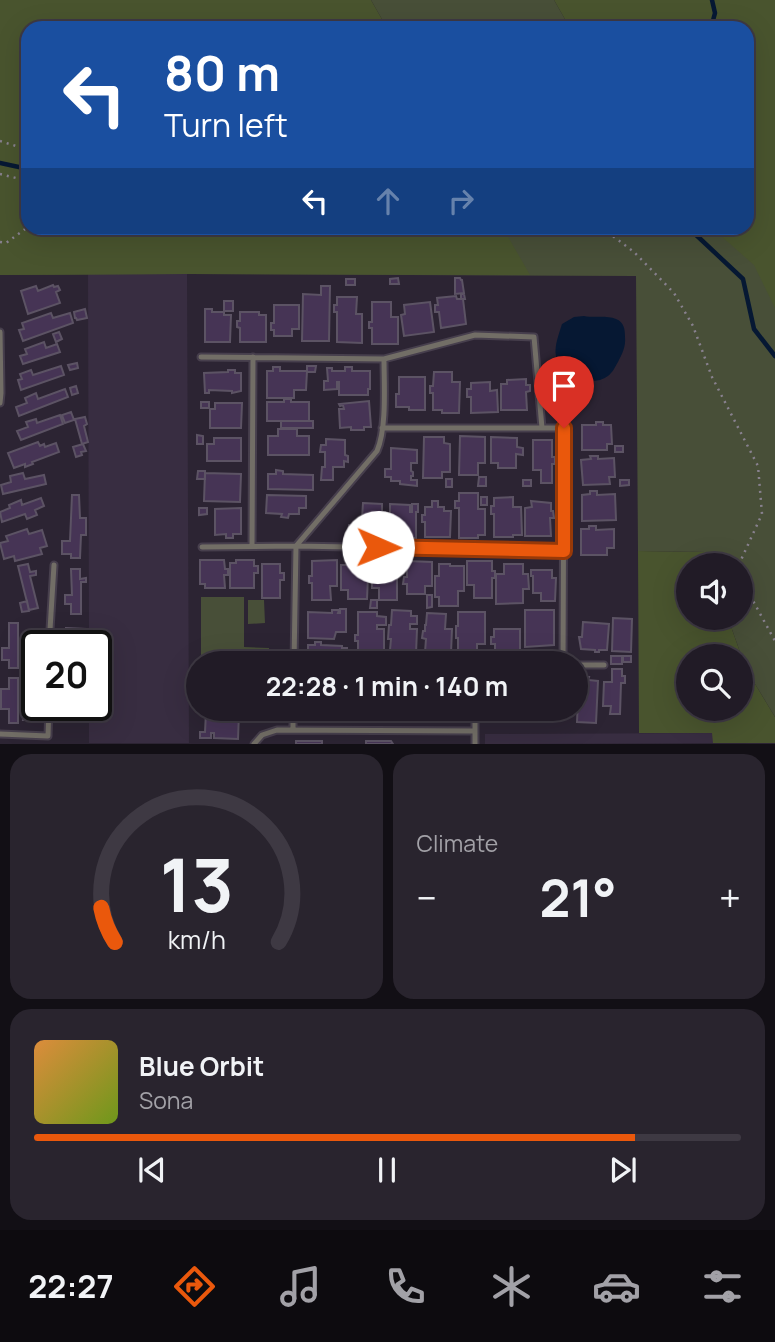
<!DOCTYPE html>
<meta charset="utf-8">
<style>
body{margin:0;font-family:Manrope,sans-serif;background:#29242e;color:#f1f3f6;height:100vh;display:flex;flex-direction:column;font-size:26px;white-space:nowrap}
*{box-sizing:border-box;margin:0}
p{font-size:23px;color:#a2a1a7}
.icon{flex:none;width:38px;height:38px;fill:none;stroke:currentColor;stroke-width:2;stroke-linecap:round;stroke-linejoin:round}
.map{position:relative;height:744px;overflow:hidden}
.drawer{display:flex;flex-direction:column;gap:10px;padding:10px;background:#120f15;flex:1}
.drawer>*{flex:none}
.hud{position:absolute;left:21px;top:21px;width:733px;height:214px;border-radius:21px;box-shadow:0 7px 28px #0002,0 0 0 2px #3e3943;background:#1a4fa0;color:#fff;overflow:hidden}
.tools{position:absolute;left:676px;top:553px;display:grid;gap:14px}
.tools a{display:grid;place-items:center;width:77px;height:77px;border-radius:50%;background:#211b26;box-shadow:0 7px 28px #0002,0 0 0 2px #3e3943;font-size:35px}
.speed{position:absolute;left:21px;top:630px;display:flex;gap:14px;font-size:35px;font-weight:700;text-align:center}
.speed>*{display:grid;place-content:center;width:91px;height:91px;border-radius:50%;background:#211b26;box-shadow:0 7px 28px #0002,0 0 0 2px #3e3943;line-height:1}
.speed .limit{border:4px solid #111;border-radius:10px;background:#fff;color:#111}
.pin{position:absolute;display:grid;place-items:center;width:60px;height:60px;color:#fff;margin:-72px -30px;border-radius:50% 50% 50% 0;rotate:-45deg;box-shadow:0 0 7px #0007}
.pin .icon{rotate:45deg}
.me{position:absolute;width:77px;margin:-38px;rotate:91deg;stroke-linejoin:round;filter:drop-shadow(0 0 5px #0008)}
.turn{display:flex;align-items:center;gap:24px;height:147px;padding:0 28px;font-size:32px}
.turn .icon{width:91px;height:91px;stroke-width:2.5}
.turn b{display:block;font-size:49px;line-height:60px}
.lanes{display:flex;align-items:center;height:66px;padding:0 28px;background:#0003;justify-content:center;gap:35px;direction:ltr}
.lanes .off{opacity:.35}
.big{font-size:52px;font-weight:700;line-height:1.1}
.drawer .tile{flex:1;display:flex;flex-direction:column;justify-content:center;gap:10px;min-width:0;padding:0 24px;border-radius:21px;background:#29242e}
.drawer .dial{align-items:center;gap:0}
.dial svg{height:182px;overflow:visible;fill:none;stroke:#3e3943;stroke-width:7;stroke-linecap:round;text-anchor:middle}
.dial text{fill:#f1f3f6;stroke:none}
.song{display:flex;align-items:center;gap:21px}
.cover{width:84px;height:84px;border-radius:10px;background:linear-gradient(135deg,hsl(30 70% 55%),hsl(80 70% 35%))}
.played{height:7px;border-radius:4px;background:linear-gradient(90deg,#ea580c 85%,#3e3943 85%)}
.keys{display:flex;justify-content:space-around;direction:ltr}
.heat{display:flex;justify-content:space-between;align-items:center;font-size:38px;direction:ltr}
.drawer .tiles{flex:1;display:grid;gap:10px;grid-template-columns:1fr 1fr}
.tile:last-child{grid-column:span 2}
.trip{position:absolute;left:186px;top:651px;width:402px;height:70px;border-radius:35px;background:#211b26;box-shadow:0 7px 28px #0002,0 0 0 2px #3e3943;font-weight:700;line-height:70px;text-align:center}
.dock{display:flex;height:112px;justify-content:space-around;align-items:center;background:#0d0b0f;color:#a2a1a7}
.dock .icon{width:49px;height:49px}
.dock .active{color:#ea580c}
.dock b{font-size:32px;color:#f1f3f6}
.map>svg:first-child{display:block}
.built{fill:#382d41}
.green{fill:#484f38}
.forest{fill:#49542e;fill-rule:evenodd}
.water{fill:#061833}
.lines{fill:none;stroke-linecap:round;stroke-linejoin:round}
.stream{stroke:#061833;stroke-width:4.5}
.building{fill:#463455;stroke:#5c5364;stroke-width:2}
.lane-casing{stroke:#473f4d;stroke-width:9}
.path{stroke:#88818e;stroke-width:2.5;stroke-dasharray:2 5;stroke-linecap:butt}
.lane{stroke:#726e66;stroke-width:5}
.route-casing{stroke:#983908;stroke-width:18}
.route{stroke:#ea580c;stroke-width:12}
</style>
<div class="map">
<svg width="775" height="744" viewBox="0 0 775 744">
<rect width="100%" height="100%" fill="#2c2433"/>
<path class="built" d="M88,274h99l2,469h-100v-38h7v-59h-7z
M713,733v10l-228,1v-10z"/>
<path class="green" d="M0,0l28,28v200h719l28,-23v512l-29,-48 -18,-51h12v-53h-31l-5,-13 -66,-1 -2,-275 -448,-2 -188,1z
M371,0h183l16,28h-183z
M201,597h43v50l25,1v15h-68z
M248,600h16l1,23 -17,1z"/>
<path class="forest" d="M0,0h371l16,28h-359v200h475l27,47 -343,-1 -187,1z
M554,0h221v308l-21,-43 -42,-37h35v-200h-177z
M638,551l67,1 4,13h-21v53h40l18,51 29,48v26h-62l-1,-10h-73zM688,656h52v53h-52z"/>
<path class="water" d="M584,316c10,2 23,-1 32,3 8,3 9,10 9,18 1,10 -3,17 -7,25 -3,5 -5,10 -10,14 -16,12 -50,2 -52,-20 -2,-10 3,-22 6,-32l12,-7z"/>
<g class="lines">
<path class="stream" d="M711,28l4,-15 -3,-13
M0,163l28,6
M691,228l3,5 49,46 11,50 21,27"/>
</g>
<path class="building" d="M398,278l1,6h-9v-5z
M455,278h5l1,2h1l2,13 -9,1z
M346,279h9v6h-9z
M53,285l1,2 4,-1 2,4 -4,2 4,11 -32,11 -7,-23 15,-5 2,5z
M321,286h9l-1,55h-27l1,-47 18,1z
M461,294h3l1,5h-2l3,25 -25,4 -2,-16h-4v-7h3l-1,-7 19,-2 1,3h4z
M337,297h20l-1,17h6v29l-25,-1v-30h-3v-7h3z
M224,301h9v10h-9z
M372,302h19v15h7v27h-26v-16h-3v-6h3z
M430,302l4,30 -30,4 -3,-21 4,-1 -1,-9z
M274,305h25v24h-7v7h-18v-6h-3v-7h3z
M85,309l2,9 -10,2 -1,-2h-1l-1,-6z
M205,309h7v3h12v3h7l-1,27h-25z
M240,312h19v3h7v27h-26v-14l-3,-1v-6h3z
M51,313l2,5 17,-5 3,10 -50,18 -4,-11 5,-1 -2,-6z
M59,332l3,7 -6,3 -3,-8z
M44,342l2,6 11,-4 3,8 -37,12 -3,-8 7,-2 -2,-5z
M77,363l1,5 -8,2 -2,-5z
M61,366l3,9 -43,15 -3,-10 4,-1 -2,-5 11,-4 2,5z
M307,366h9l-1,6h-8z
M273,367h7v4h27l-1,19h-12v8h-27v-27h6z
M345,367h7v4h18v18h-2v6h-29v-13h-2v7l-13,1v-9h4l-1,-13h5v3h13z
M228,370h7v3h6v18l-9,2v-2l-23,-1v3h-4l-1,-20 24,-1z
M434,372h18v10h8l-1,31h-17v-3h-9v-17h-3v-7h3z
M399,377h26v33h-16v-3h-13v-13h3z
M526,379v6h4v6l-4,1 1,18h-26v-26h6v-4z
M490,382v9l7,-1 1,22 -27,1v-16h-4v-8h4v-6z
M76,386l2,7 -6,2 -2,-7z
M65,389l3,8 -49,19 -3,-9 11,-4 -2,-5 11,-5 2,6z
M284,399h7v3h18v19h-42v-19h17z
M369,401l2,26h-7v3h-13v-3l-11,1 -1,-19h5l-1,-4 -3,1 -1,-2z
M201,402h8v6h-8z
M215,403h27l-1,25h-31v-19h5z
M71,412l3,8 -9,3 -3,-8z
M60,415l3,9 -42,16 -4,-9 11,-4 -2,-5 10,-3 1,4z
M85,417l2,7 -3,2 4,16 -6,2 -7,-25z
M281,421h32v7h-32z
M596,422h7v3h8l1,19h-5v6h-25v-25h14z
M278,429h19v7h12v19h-41v-19h10z
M197,435l6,1v8h-6z
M460,436l25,1v26h-7v12h-19z
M424,437h20v6l6,1v28h-8v6h-19z
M491,437l26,1v9l6,1v7l-7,-1v14h-18v-5h-7z
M214,438h27v23h-34v-17h7z
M326,439l19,1v15l3,1v6l-4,-1v6h-11v13h-12l1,-13h3v-15h-5l1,-7h5z
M533,440h19v17h3v7h-3v19h-11v-13h-8z
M38,442l2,4 4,-2 1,3 11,-4 3,9 -27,10 1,2 -8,3v-3l-11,4 -6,-15z
M83,444l3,7 -5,1 1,3 -6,2 -3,-10z
M615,446h8v6h-8z
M391,448l26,2v13h-6v8l2,1v4h-2v4h6v6l-17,-2v-3h-9v-4h-6v-8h6z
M590,456h8v3l16,-1 1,19h-6l1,7 -27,1 -2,-25 10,-1z
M276,470l7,1v3l30,1v15l-45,-1v-15h8z
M198,471h7v8h-8z
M23,473l2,6 19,-4 2,9 -43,10 -2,-9 10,-3 -1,-6z
M205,473l36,1 -1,28 -36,-1z
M479,477h7v9h-8z
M446,479h6v8h-6z
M523,480h8v6h-8z
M620,480h9v5l-9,1z
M590,491h7v4l18,-1 1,26 -34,1v-26l8,-1z
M459,493h19v16h7v26h-7v3h-19v-30h-4v-7h4z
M72,495h7l1,23h6v17h-5l-1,23h-9v-4h-9v-13h8z
M267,495l39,1v12h-7v6h-10l-1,4 -7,-1 1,-3 -16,-1z
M481,497h6v8h-6z
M513,497v10h8l1,28h-9v2h-19v-23h-3v-8h3v-8z
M41,498l3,8 -9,4 2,5 -10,4 -2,-5 -23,8 -2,-10 10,-4 -1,-3 12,-5 1,5z
M432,501h6v6h6v4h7l-1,26h-25v-15h-3v-7h3v-8h7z
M531,501l20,2v8h2l1,7h-4l1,18h-26v-28l7,-1z
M363,503l19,1v8h3l-1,19h-4v7l-32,-2 1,-11 10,1v-7h3z
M390,504l20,1v7h2v-8h6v8h-2v26h-26v-10h-3v-7h3z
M199,508h8v6l-8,1z
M241,508v26h-8v4h-7v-4l-11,1v-26z
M589,526h7v4l18,-1v19h-7v7h-26v-26h8z
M27,529l2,5 13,-4 5,16 -7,2 2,6 -27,7 -1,-5 -10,3 -4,-16 8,-2 -2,-5z
M200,560h24l1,9h3v6h-4l1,13h-20v-4h-5z
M236,560h18v6h4v7h-4v15h-24v-25h6z
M337,560v26h-7l1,14h-19v-17h-3v-7h3v-15z
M349,560h19v9h3v7h-3l-1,23h-19v-9h-7v-25h8z
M372,561h25v39h-18v-12h-7z
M407,561l25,1v24h-7v8h-18v-10h-4l1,-7h3z
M467,561h25v10h3v7h-3v20h-18v-13h-7z
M28,564l2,8 6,-1v4l-6,1 8,32 -9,2 -11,-44z
M262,564h18v9h4v7h-4v18h-18z
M439,564h11v2h14v25h-6v15h-19v-9h-4v-21h4z
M504,564h19v10h5l1,15h-6v14l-27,1v-30h8z
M71,569h9v10l6,-1v4h-5v32h-10v-10h-6v-9h7z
M531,570h21v8h4l-1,23h-14v-8h-8v-17h-2z
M427,595h5v12l-5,1z
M371,600h6v8h-7z
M27,601l2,10 -7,1 -2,-9z
M340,609h6v23h-10l-2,7 -26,-1v-26l24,1v-3h7l-1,3h2z
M392,610l19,1v5h6v8h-7v5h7l-1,25 -17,-1v-3h-9l1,-11h-3l1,-14h2z
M525,610h29v35l-29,2z
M358,612h19v4l9,1v8h-9v4h7v24h-26v-12h-3v-6h3z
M458,612h27v32h-8v9h-19v-15h-2v-12h2z
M427,613l19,1 -1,15h7l-1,24 -26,-1 1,-13 -4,-1 1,-7h2v-6h1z
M613,618l19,1 -1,33 -19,-1z
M583,622l26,2 -2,26h-8v2h-4v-2l-14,-1 -2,-12h3z
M9,623h9v45h-9v-8h-7v-12h7z
M66,628l20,1 -1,5h-2v2l-17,-2z
M494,629h26v22h-25v-7h-4v-7h3z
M315,642h6v3l21,1v2h5v10h-6v5h-33v-18h7z
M611,656h11v8h-11z
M623,656h8v6h-8z
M612,669h10v7h3v7h-4l-1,31h-10l1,-8h-8l1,-24h8z
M579,677h10l-1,3 10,1 -2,42 -19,-1 1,-22h-2v-16h2z
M9,678h9v45h-9v-14h-8v-20h8z
M25,698h12v5h-12z
M214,709l7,1v3h18l-1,26 -24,-1v-5h-3v5h-11v-6h5l1,-20 8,1z
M336,709h27v9l-27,1z
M374,709h19v6l-19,1z
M409,709h19v4l-19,1z
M498,709h26l-1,10 -19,-1v-6h-6z
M532,711h7l-1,9 -6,-1z
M24,713l21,1v6h-22z
M546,714h8v7h-8z
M296,741h26v3h-26z
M366,741h25l2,3h-27z"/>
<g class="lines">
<g class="lane-casing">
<path id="lane" d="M0,332l1,61 -1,10
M201,357l183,2 91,-24 59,2 8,91
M382,428h182l-1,235
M252,546l1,-189
M202,547l94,-1 268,5
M49,646l5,-81
M294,663l2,-117 81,-95c10,-23 7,-66 7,-92
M576,665h28
M195,696h3
M475,709v35
M293,730v-21
M0,734l48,2 1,-31
M254,744l8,-9 15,-5 198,1"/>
</g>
<path class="path" d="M0,141l16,5h12
M0,174l28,7
M602,228l32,24 40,41 19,33 19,51 46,89 4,48 -21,46 -1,6
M0,242l6,1 22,-16
M740,577l35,64"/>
<use href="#lane" class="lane"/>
</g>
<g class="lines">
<g class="route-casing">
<path id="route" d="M378,547l186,4v-123"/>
</g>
<use href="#route" class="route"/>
</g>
</svg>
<div class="tools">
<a><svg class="icon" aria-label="sound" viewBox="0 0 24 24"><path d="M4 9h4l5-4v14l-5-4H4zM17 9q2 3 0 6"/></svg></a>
<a><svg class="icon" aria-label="search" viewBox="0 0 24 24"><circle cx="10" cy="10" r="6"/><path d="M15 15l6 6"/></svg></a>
</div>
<div class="speed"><div class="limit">20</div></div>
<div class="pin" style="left:564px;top:428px;background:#d93025"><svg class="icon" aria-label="arrive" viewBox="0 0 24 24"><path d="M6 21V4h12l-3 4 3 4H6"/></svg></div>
<svg class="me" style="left:378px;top:547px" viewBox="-20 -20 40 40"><circle r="19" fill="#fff"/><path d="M0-13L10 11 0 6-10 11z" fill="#ea580c"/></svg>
<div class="trip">22:28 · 1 min · 140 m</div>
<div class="hud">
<div class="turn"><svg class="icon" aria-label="left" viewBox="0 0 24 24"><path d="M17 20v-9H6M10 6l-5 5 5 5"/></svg><div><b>80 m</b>Turn left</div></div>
<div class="lanes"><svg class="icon" aria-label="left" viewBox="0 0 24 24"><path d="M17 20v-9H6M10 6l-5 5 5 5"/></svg><svg class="icon off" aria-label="ahead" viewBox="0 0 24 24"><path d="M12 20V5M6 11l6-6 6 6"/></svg><svg class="icon off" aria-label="right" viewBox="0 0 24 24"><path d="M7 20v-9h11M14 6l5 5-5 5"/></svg></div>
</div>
</div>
<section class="drawer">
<div class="tiles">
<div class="tile dial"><svg viewBox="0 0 100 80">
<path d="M14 69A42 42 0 1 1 86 69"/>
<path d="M14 69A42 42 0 0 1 8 54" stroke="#ea580c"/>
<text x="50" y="56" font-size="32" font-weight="700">13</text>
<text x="50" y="72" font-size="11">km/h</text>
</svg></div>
<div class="tile"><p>Climate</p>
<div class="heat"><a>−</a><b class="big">21°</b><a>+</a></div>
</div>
<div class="tile">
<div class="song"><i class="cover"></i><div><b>Blue Orbit</b><p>Sona</p></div></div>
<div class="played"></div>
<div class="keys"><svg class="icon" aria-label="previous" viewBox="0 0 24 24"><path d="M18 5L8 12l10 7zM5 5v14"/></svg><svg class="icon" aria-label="pause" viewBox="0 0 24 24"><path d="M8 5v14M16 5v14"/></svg><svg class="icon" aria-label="next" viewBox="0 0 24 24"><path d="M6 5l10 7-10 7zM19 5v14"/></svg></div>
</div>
</div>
</section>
<nav class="dock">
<b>22:27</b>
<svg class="icon active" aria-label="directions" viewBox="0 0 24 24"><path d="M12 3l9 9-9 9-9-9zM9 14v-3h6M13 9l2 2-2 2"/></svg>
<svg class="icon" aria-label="music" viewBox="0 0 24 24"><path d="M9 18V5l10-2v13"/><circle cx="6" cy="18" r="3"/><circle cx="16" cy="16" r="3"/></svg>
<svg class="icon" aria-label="phone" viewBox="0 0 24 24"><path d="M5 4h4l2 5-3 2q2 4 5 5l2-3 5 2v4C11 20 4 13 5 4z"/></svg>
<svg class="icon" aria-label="climate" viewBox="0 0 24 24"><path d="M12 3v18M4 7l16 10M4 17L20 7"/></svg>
<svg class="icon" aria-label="car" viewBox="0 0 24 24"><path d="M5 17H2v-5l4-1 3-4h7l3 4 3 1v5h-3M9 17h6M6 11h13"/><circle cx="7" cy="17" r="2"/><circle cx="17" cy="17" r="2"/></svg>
<svg class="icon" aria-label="filters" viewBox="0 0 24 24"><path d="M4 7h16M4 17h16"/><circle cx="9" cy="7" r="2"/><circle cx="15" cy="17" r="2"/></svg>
</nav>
